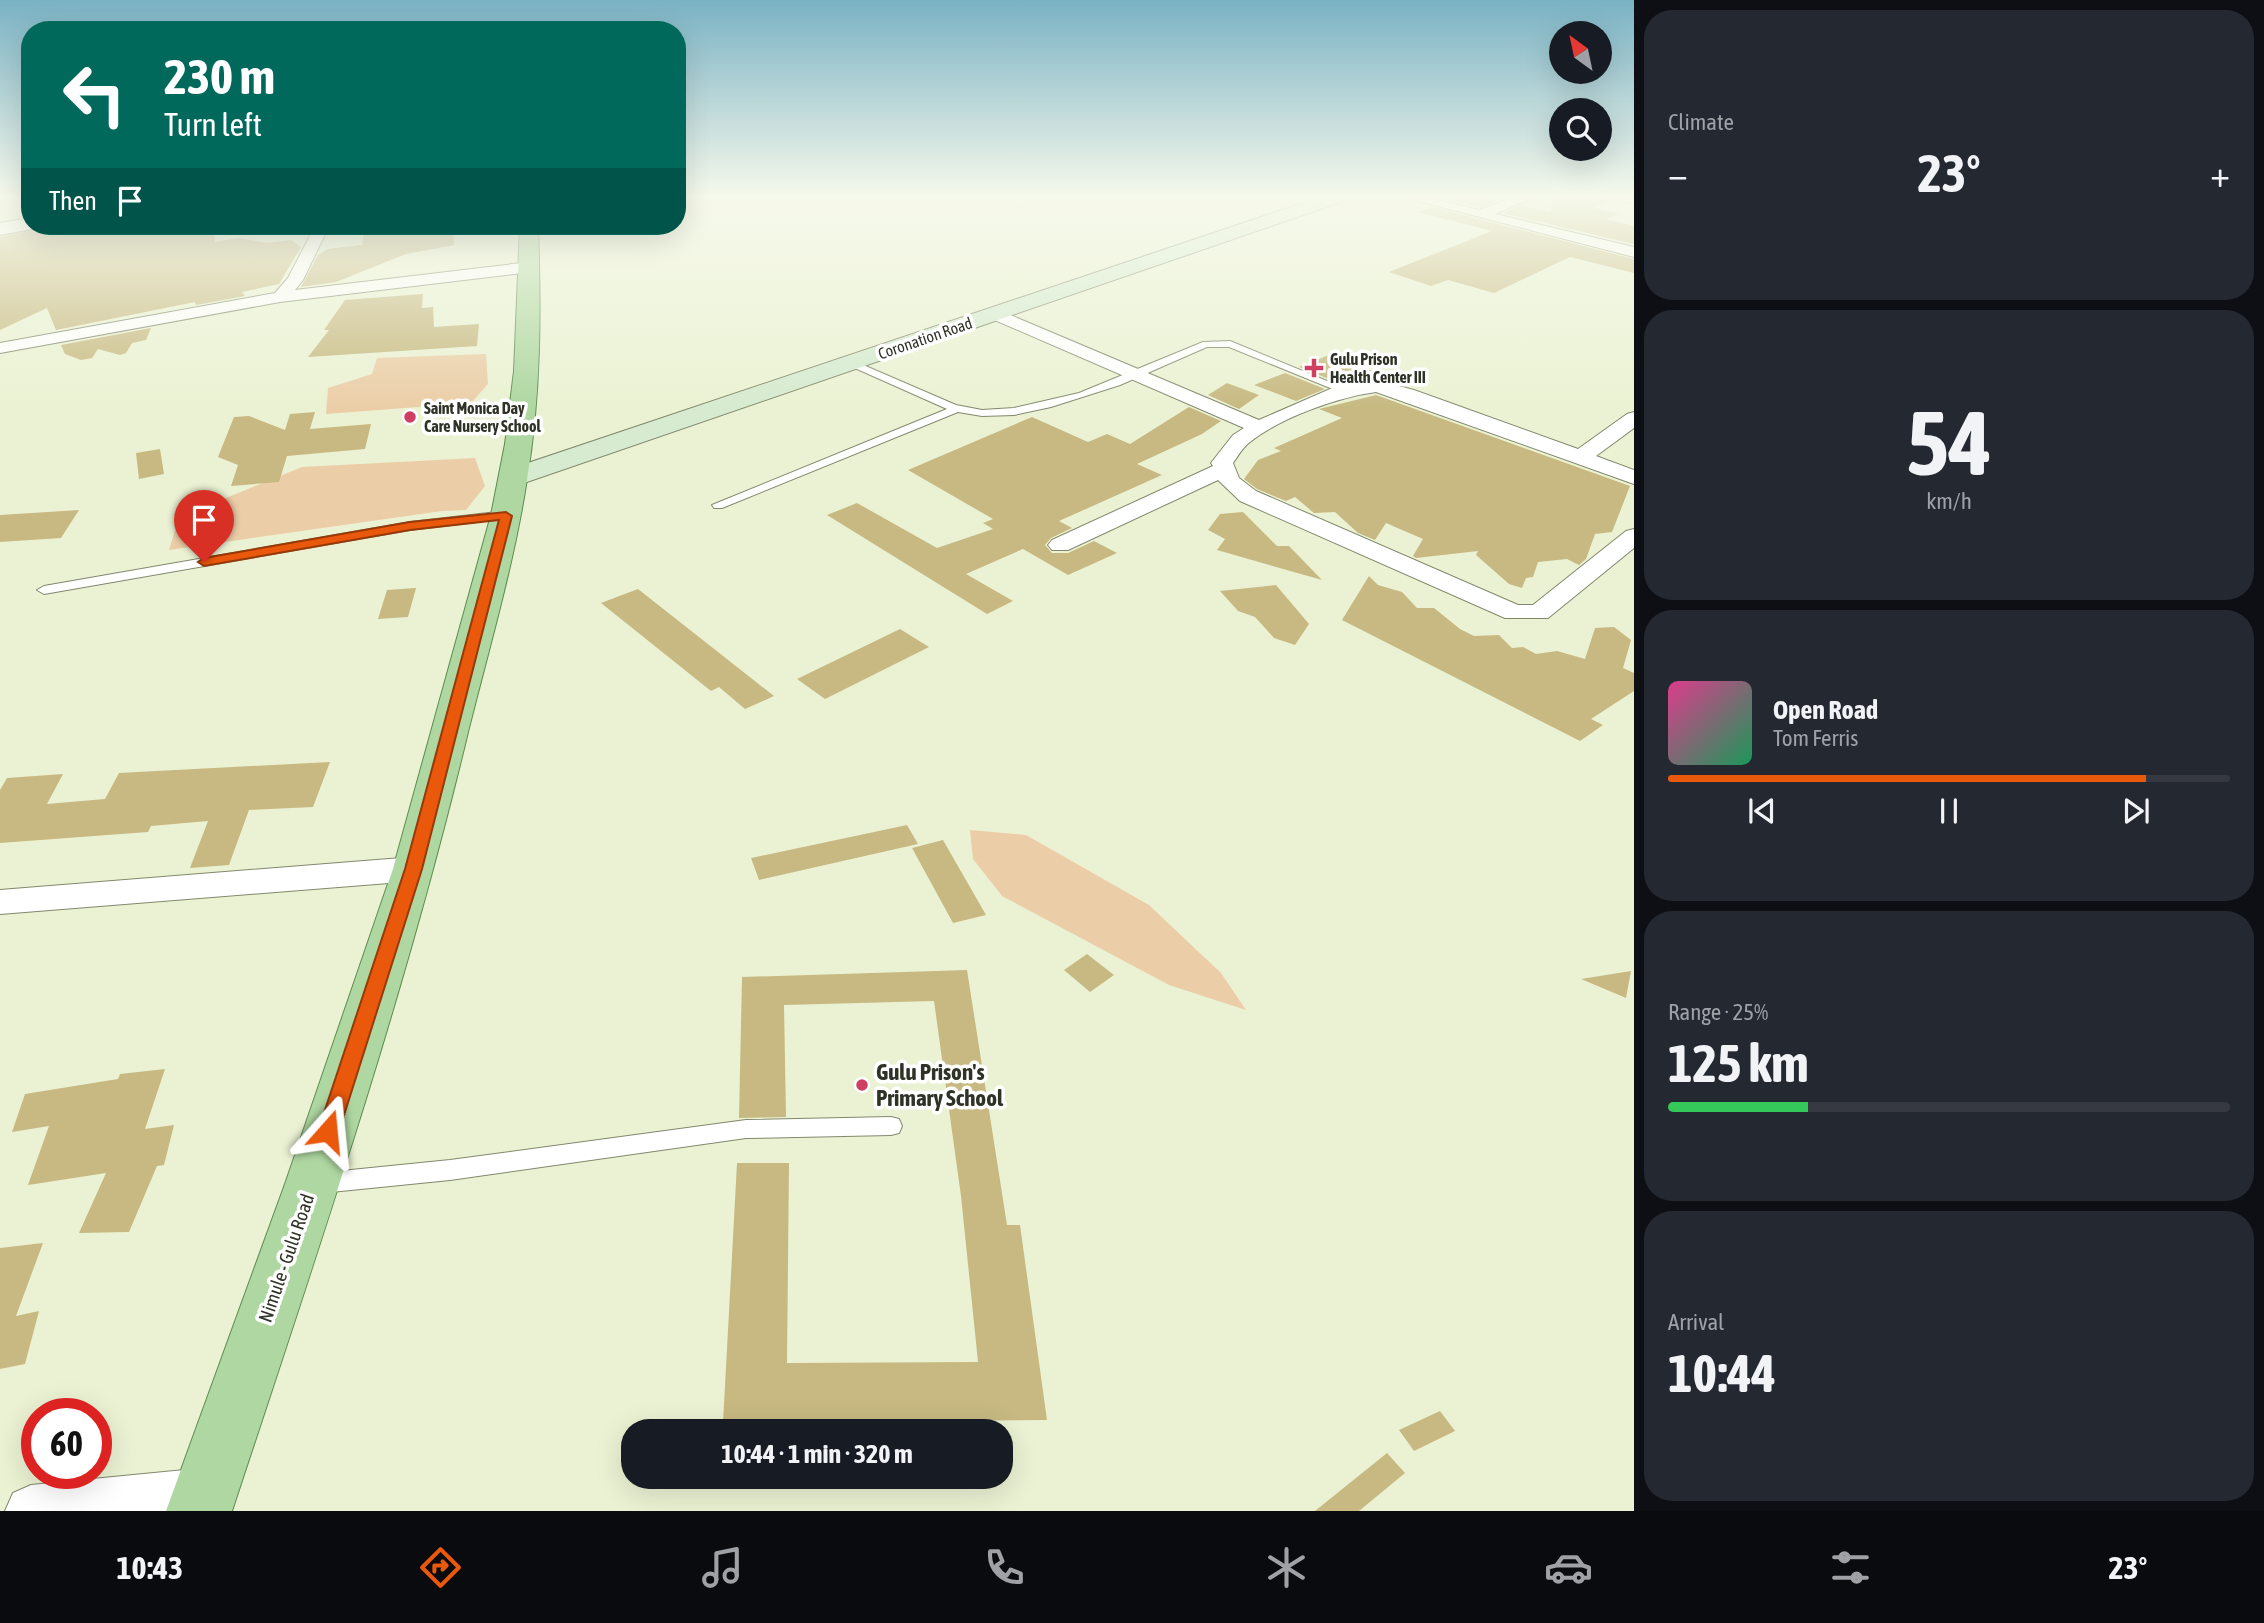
<!DOCTYPE html>
<meta charset="utf-8">
<style>
body{margin:0;font-family:"Asap Condensed",sans-serif;background:#242831;color:#f1f3f6;height:100vh;display:flex;flex-direction:column;font-size:26px;white-space:nowrap}
*{box-sizing:border-box;margin:0}
p{font-size:23px;color:#9ea1a6}
.icon{flex:none;width:38px;height:38px;fill:none;stroke:currentColor;stroke-width:2;stroke-linecap:round;stroke-linejoin:round}
.map{position:relative;flex:1;overflow:hidden}
.side{display:flex;flex-direction:column;gap:10px;padding:10px;background:#0d0f14;width:630px}
.side>*{flex:none}
.guide{position:absolute;left:21px;top:21px;width:665px;height:214px;border-radius:28px;box-shadow:0 7px 28px #0002;background:#00695c;color:#fff;overflow:hidden}
.needle{width:46px;rotate:327deg}
.fabs{position:absolute;left:1549px;top:21px;display:grid;gap:14px}
.fabs a{display:grid;place-items:center;width:63px;height:63px;border-radius:50%;background:#171b24;box-shadow:0 7px 28px #0002;font-size:35px}
.speed{position:absolute;left:21px;top:1398px;display:flex;gap:14px;font-size:35px;font-weight:700;text-align:center}
.speed>*{display:grid;place-content:center;width:91px;height:91px;border-radius:50%;background:#171b24;box-shadow:0 7px 28px #0002;line-height:1}
.speed .limit{border:10px solid #d22;background:#fff;color:#111}
.pin{position:absolute;display:grid;place-items:center;width:60px;height:60px;color:#fff;margin:-72px -30px;border-radius:50% 50% 50% 0;rotate:-45deg;box-shadow:0 0 7px #0007}
.pin .icon{rotate:45deg}
.me{position:absolute;width:77px;margin:-38px;rotate:18deg;stroke-linejoin:round;filter:drop-shadow(0 0 5px #0008)}
.turn{display:flex;align-items:center;gap:24px;height:147px;padding:0 28px;font-size:32px}
.turn .icon{width:91px;height:91px;stroke-width:2.5}
.turn b{display:block;font-size:49px;line-height:60px}
.then{display:flex;align-items:center;height:66px;padding:0 28px;background:#0003;gap:14px;font-size:26px}
.big{font-size:52px;font-weight:700;line-height:1.1}
.side .widget{flex:1;display:flex;flex-direction:column;justify-content:center;gap:10px;min-width:0;padding:0 24px;border-radius:28px;background:#242831}
.side .dial{align-items:center;gap:0}
.dial b{font-size:91px;line-height:1}
.song{display:flex;align-items:center;gap:21px}
.cover{width:84px;height:84px;border-radius:10px;background:linear-gradient(135deg,hsl(330 70% 55%),hsl(150 70% 35%))}
.played{height:7px;border-radius:4px;background:linear-gradient(90deg,#ea580c 85%,#363941 85%)}
.keys{display:flex;justify-content:space-around;direction:ltr}
.heat{display:flex;justify-content:space-between;align-items:center;font-size:38px;direction:ltr}
.charge{height:10px;border-radius:5px;background:linear-gradient(90deg,#34c759 25%,#363941 0)}
.trip{position:absolute;left:621px;top:1419px;width:392px;height:70px;border-radius:28px;background:#171b24;box-shadow:0 7px 28px #0002;font-weight:700;line-height:70px;text-align:center}
.dock{display:flex;height:112px;justify-content:space-around;align-items:center;background:#090b0e;color:#9ea1a6}
.dock .icon{width:49px;height:49px}
.dock .active{color:#ea580c}
.dock b{font-size:32px;color:#f1f3f6}
main{display:flex;flex:1;min-height:0}
.map>svg:first-child{display:block}
.green{fill:#ebcea7}
.building{fill:#c7b981}
.lines{fill:none;stroke-linecap:round;stroke-linejoin:round}
.service-casing{stroke:#82886c;stroke-width:2}
.minor-casing{stroke:#82886c;stroke-width:2}
.tertiary-casing{stroke:#82886c;stroke-width:2}
.secondary-casing{stroke:#82886c;stroke-width:2}
.primary-casing{stroke:#5e8c4e;stroke-width:2}
.service{fill:#fff;fill-rule:evenodd}
.minor{fill:#fff;fill-rule:evenodd}
.tertiary{fill:#fff;fill-rule:evenodd}
.secondary{fill:#d6ebd0;fill-rule:evenodd}
.primary{fill:#aed7a1;fill-rule:evenodd}
.route{fill:#ea580c;stroke:#983908;stroke-width:2}
.poi-dot{fill:#ce3f62;stroke:#fff;stroke-width:2.5}
.labels{text-anchor:middle;dominant-baseline:central;stroke-width:7;stroke-linejoin:round;paint-order:stroke}
.far-street-label{font-size:16px;fill:#2f3226;stroke:#fff}
.far-poi-label{font-size:16px;font-weight:bold;fill:#2f3226;stroke:#fff;text-anchor:start}
.street-label{font-size:19px;fill:#2f3226;stroke:#fff}
.near-poi-label{font-size:23px;font-weight:bold;fill:#2f3226;stroke:#fff;text-anchor:start}
</style>
<main>
<div class="map">
<svg width="1634" height="1511" viewBox="0 0 1634 1511">
<rect width="100%" height="100%" fill="#ebf2d3"/>
<path class="green" d="M486,354l2,30 -17,19 -145,11 2,-26 44,-14 5,-16z
M475,458l10,28 -19,24 -24,1 -273,39 10,-33 123,-50z
M970,830l56,5 123,70 72,68 25,37 -77,-25 -167,-89 -29,-37z"/>
<path class="building" d="M1458,198h27l12,3 -18,6 -28,-7z
M1553,198h61l-21,10 26,6 -13,5 28,7v18l-131,-31 17,-7 31,6z
M1432,207l202,52v14l-64,-16 -76,36 -46,-13 -17,6 -42,-14 103,-41 -74,-19z
M49,226h165l1,16 23,-4 29,5 24,-3 10,7 -22,37 -37,8 3,4 -49,9 -1,-3 -139,28 -9,-22 -47,22v-93z
M365,226h88l1,19 -48,9 -70,28 -35,5 17,-32 10,-6 34,-4z
M423,294l-1,14 11,-1 1,20 45,-3 -2,22 -169,11 21,-27h-5l21,-30z
M151,328l-5,12 -14,3 -6,10 -6,2 -22,-6 -6,9 -11,2 -16,-6 -4,-9z
M1329,355l20,7 62,24 -35,-9 -37,6 -40,-16z
M1285,373l40,16 -29,12 -42,-16z
M1227,383l32,12 -20,14 -31,-14z
M1376,395l254,91 -18,46 -17,2 -9,25 -7,6 -12,-6 -29,3 -5,15 -7,1 -4,10 -13,-4 -33,-29 2,-4 -62,7 -3,-2 10,-17 -37,-16 -11,17 -17,-7 -23,-21 -21,1 -19,-16 -9,4 -29,-12 -13,-10 14,-19 23,-9 -7,-3 68,-30 -23,-9z
M1189,407l32,14 -19,13 -65,30 25,11 -103,46 13,7 -21,10 -6,7 7,8h16l26,-12 23,12 -49,22 -45,-26 -57,25 47,27 -26,13 -160,-99 30,-12 80,45 56,-19 -10,-6 10,-4 -85,-49 124,-53 56,25 19,-8 23,10z
M315,412l-5,17 61,-5 -6,25 -78,7 -8,26 -48,4 7,-21 -20,-8 16,-40 15,-1 36,14 5,-16z
M160,449l4,25 -25,5 -3,-26z
M79,510l-18,28 -61,4v-27z
M1243,512l34,34h12l33,34 -105,-30 8,-11 -17,-9 12,-16z
M1369,576l9,9 24,7 15,16h17l26,21 14,7 25,-1 13,13 11,-1 13,7 21,-3 28,8 10,-31 19,-1 17,13 -8,28 11,5v18l-43,28 12,6 -23,16 -238,-121z
M1276,585l33,39 -14,21 -21,-7 -19,-21 -17,-6 -18,-20z
M416,588l-8,29 -30,2 9,-29z
M638,589l136,107 -29,13 -26,-22 -8,4 -110,-88z
M900,629l29,18 -104,52 -28,-20z
M330,762l-17,45 -64,3 -20,55 -39,3 18,-47 -57,5 -3,6 -148,11v-53l7,-12 56,-4 -16,30 58,-5 14,-26z
M907,825l11,19 -159,36 -8,-22z
M943,840l43,75 -33,8 -41,-75z
M1087,954l27,21 -24,17 -26,-22z
M967,970l40,255h13l27,195 -324,3 14,-260h52l-2,200 191,-1 -17,-166 -27,-195 -150,4 2,112 -47,1 3,-141z
M1631,971l-5,27 -45,-19z
M165,1069l-20,60 29,-4 -10,40 -7,1 -28,66 -50,1 27,-60 -78,12 21,-59 -37,6 13,-38 93,-15 2,-5z
M43,1243l-27,73 23,-5 -14,53 -25,5v-121z
M1440,1411l15,20 -41,20 -15,-21z
M1387,1453l18,20 -46,38h-44z"/>
<g class="lines">
<g class="service-casing">
<path id="service" d="M1230,341l119,49 -9,2 -111,-45h-22l-87,38 -69,22 -37,8 -32,1 -24,-4 -236,96h-8l-2,-3 235,-96 -99,-44v-4h6l102,44 26,5 32,-2 65,-15 124,-51z
M506,511l6,4 -2,3 -100,12 -366,64 -7,-4 7,-4 366,-64z
M891,1117l8,2 3,7 -3,7 -8,2 -145,3 -296,42 -129,13 -8,-3 -3,-7 3,-7 8,-3 129,-13 296,-40z"/>
</g>
<g class="minor-casing">
<path id="minor" d="M1407,198h24l48,12 33,-12h20l-37,16 139,33v10z
M1617,198h17v6l-15,-3z
M315,226h14l-26,54 -8,10 235,-28 8,5 -8,5 -250,30 -280,51v-10l275,-50 13,-15z
M996,309l263,111 78,-34 39,-6 38,10 164,59 49,-35 7,-2v16l-38,28 38,14v14l-258,-92c-38,5 -96,26 -126,50 -7,5 -12,14 -17,21l6,15 17,13 262,114h15l93,-74 8,-2v19l-86,70h-43l-265,-117 -22,-21 -150,70h-16l-4,-5 4,-5 161,-74 -2,-3 22,-28 11,-7 -254,-110 -3,-4 3,-4z
M414,857l12,4 5,8 -5,8 -12,4 -414,33v-24z
M205,1468l18,7 7,18 -7,18h-218l8,-18 18,-8z"/>
</g>
<g class="tertiary-casing">
<path id="tertiary" d="M30,218v8h8l-1,2 -37,7v-12z"/>
</g>
<g class="secondary-casing">
<path id="secondary" d="M1318,198h26l-3,4 -817,281 -10,2 -10,-2 -4,-6 4,-6z"/>
</g>
<g class="primary-casing">
<path id="primary" d="M520,226h18c3,84 3,169 -11,253 -13,85 -38,169 -59,253 -63,264 -151,521 -236,779h-66l119,-327 108,-315 98,-354 14,-71 9,-73z"/>
</g>
<use href="#service" class="service"/>
<use href="#minor" class="minor"/>
<use href="#tertiary" class="tertiary"/>
<use href="#secondary" class="secondary"/>
<use href="#primary" class="primary"/>
</g>
<linearGradient id="sky" x2="0" y2="1"><stop stop-color="#7ab2c4"/><stop offset="0.48" stop-color="#f6f9eb"/><stop offset="1" stop-color="#f6f9eb" stop-opacity="0"/></linearGradient>
<rect width="1634" height="409" fill="url(#sky)"/>
<path class="route" d="M506,512l6,4 -90,353 -83,262 -3,7 -8,3 -7,-3 -3,-7 87,-262 94,-349 -89,10 -206,36 -6,-4 6,-4 206,-36z"/>
<g class="poi-dot">
<path d="M1310.5 357.5h7v7h7v7h-7v7h-7v-7h-7v-7h7z"/>
<circle cx="410" cy="417" r="7"/>
<circle cx="862" cy="1085" r="7"/>
</g>
<g class="labels">
<g class="far-street-label">
<text transform="translate(925 338) rotate(-19)">Coronation Road</text>
</g>
<g class="far-poi-label">
<text x="1330" y="359">Gulu Prison<tspan x="1330" dy="18">Health Center III</tspan></text>
<text x="424" y="408">Saint Monica Day<tspan x="424" dy="18">Care Nursery School</tspan></text>
</g>
<g class="street-label">
<text transform="translate(286 1258) rotate(-71)">Nimule - Gulu Road</text>
</g>
<g class="near-poi-label">
<text x="876" y="1072">Gulu Prison's<tspan x="876" dy="26">Primary School</tspan></text>
</g>
</g>
</svg>
<div class="fabs">
<a><svg class="needle" viewBox="-14 -14 28 28"><path d="M0-13l5 13h-10z" fill="#e53935"/><path d="M0 13l5-13h-10z" fill="#9ea1a6"/></svg></a>
<a><svg class="icon" aria-label="search" viewBox="0 0 24 24"><circle cx="10" cy="10" r="6"/><path d="M15 15l6 6"/></svg></a>
</div>
<div class="speed"><div class="limit">60</div></div>
<div class="pin" style="left:204px;top:562px;background:#d93025"><svg class="icon" aria-label="arrive" viewBox="0 0 24 24"><path d="M6 21V4h12l-3 4 3 4H6"/></svg></div>
<svg class="me" style="left:328px;top:1131px" viewBox="-20 -20 40 40"><path d="M0-17L14 15 0 8-14 15z" fill="#ea580c" stroke="#fff" stroke-width="4"/></svg>
<div class="trip">10:44 · 1 min · 320 m</div>
<div class="guide">
<div class="turn"><svg class="icon" aria-label="left" viewBox="0 0 24 24"><path d="M17 20v-9H6M10 6l-5 5 5 5"/></svg><div><b>230 m</b>Turn left</div></div>
<div class="then">Then<svg class="icon" aria-label="arrive" viewBox="0 0 24 24"><path d="M6 21V4h12l-3 4 3 4H6"/></svg></div>
</div>
</div>
<section class="side">
<div class="widget"><p>Climate</p>
<div class="heat"><a>−</a><b class="big">23°</b><a>+</a></div>
</div>
<div class="widget dial"><b>54</b><p>km/h</p></div>
<div class="widget">
<div class="song"><i class="cover"></i><div><b>Open Road</b><p>Tom Ferris</p></div></div>
<div class="played"></div>
<div class="keys"><svg class="icon" aria-label="previous" viewBox="0 0 24 24"><path d="M18 5L8 12l10 7zM5 5v14"/></svg><svg class="icon" aria-label="pause" viewBox="0 0 24 24"><path d="M8 5v14M16 5v14"/></svg><svg class="icon" aria-label="next" viewBox="0 0 24 24"><path d="M6 5l10 7-10 7zM19 5v14"/></svg></div>
</div>
<div class="widget"><p>Range · 25%</p><b class="big">125 km</b><div class="charge"></div></div>
<div class="widget"><p>Arrival</p><b class="big">10:44</b></div>
</section>
</main>
<nav class="dock">
<b>10:43</b>
<svg class="icon active" aria-label="directions" viewBox="0 0 24 24"><path d="M12 3l9 9-9 9-9-9zM9 14v-3h6M13 9l2 2-2 2"/></svg>
<svg class="icon" aria-label="music" viewBox="0 0 24 24"><path d="M9 18V5l10-2v13"/><circle cx="6" cy="18" r="3"/><circle cx="16" cy="16" r="3"/></svg>
<svg class="icon" aria-label="phone" viewBox="0 0 24 24"><path d="M5 4h4l2 5-3 2q2 4 5 5l2-3 5 2v4C11 20 4 13 5 4z"/></svg>
<svg class="icon" aria-label="climate" viewBox="0 0 24 24"><path d="M12 3v18M4 7l16 10M4 17L20 7"/></svg>
<svg class="icon" aria-label="car" viewBox="0 0 24 24"><path d="M5 17H2v-5l4-1 3-4h7l3 4 3 1v5h-3M9 17h6M6 11h13"/><circle cx="7" cy="17" r="2"/><circle cx="17" cy="17" r="2"/></svg>
<svg class="icon" aria-label="filters" viewBox="0 0 24 24"><path d="M4 7h16M4 17h16"/><circle cx="9" cy="7" r="2"/><circle cx="15" cy="17" r="2"/></svg>
<b>23°</b>
</nav>
